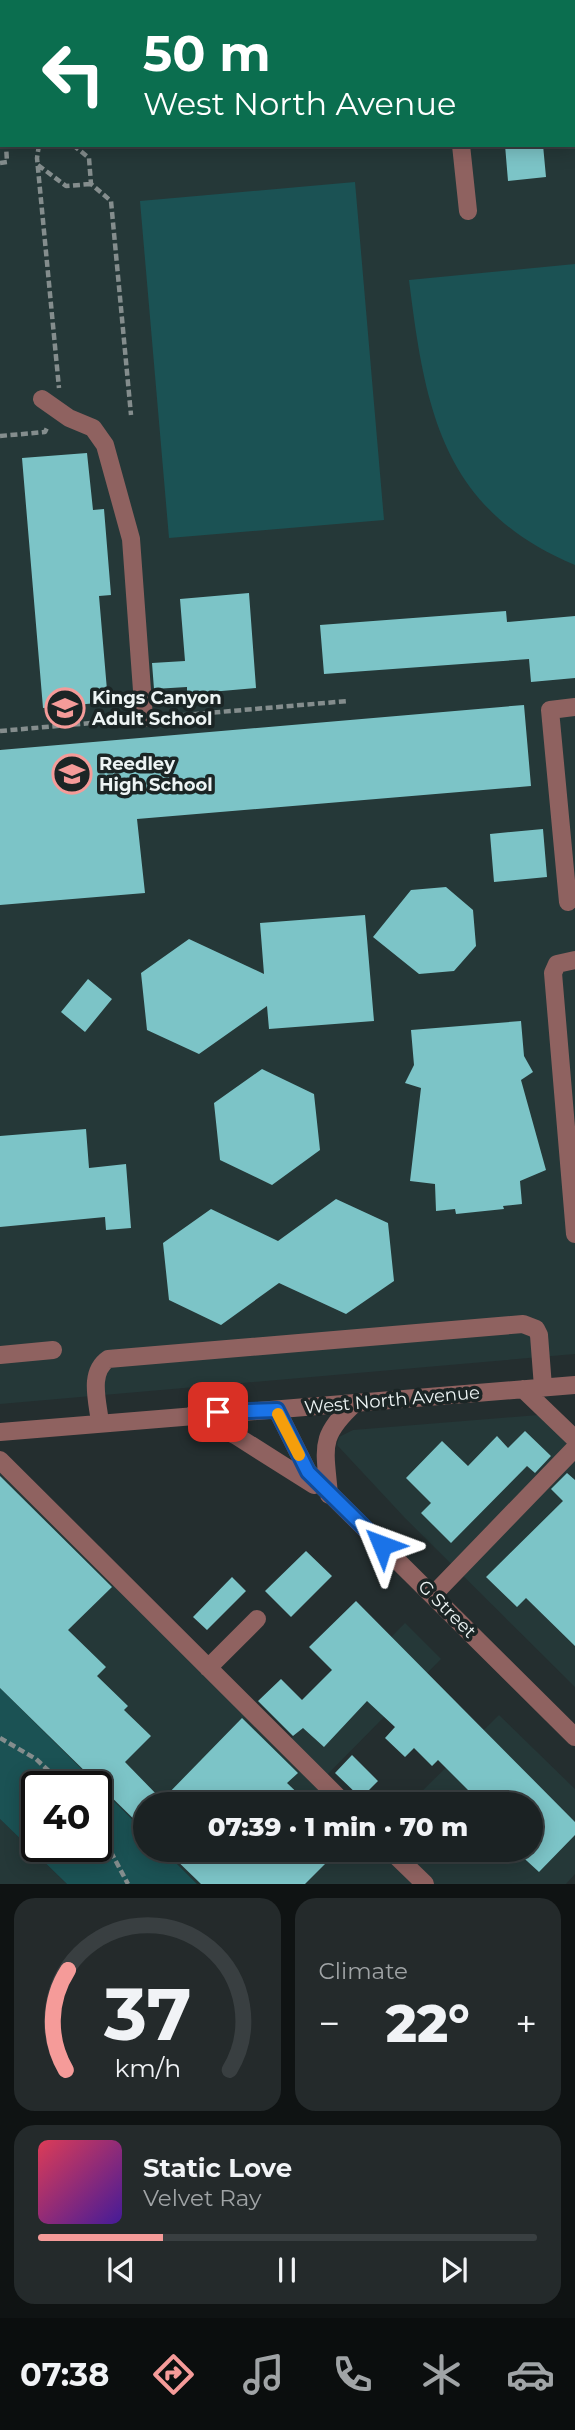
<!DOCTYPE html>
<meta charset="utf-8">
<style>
body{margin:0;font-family:Montserrat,sans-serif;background:#242a2b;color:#f1f3f6;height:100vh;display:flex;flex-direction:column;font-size:26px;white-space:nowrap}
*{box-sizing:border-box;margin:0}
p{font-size:23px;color:#a0a4a6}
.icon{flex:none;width:38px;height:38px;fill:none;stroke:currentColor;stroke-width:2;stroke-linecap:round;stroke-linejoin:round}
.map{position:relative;height:1884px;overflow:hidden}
.side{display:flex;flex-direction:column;gap:14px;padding:14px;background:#0f1313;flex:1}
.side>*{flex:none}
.guide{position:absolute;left:0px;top:0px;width:576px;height:147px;box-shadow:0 4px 18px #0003,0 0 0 2px #393f41;background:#0b6e4f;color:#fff;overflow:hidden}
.speed{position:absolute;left:21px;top:1771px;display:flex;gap:14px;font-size:35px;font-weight:700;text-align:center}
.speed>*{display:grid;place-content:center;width:91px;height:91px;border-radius:50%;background:#1b2223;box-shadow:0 4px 18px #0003,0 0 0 2px #393f41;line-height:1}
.speed .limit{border:4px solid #111;border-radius:10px;background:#fff;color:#111}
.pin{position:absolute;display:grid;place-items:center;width:60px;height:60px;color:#fff;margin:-30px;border-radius:14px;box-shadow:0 4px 10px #0006}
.me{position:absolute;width:77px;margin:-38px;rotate:314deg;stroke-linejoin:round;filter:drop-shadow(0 0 5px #0008)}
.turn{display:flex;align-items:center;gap:24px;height:147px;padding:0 28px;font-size:32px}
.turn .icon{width:91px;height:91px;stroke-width:2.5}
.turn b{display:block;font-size:49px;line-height:60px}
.big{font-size:52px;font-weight:800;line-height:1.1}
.side .widget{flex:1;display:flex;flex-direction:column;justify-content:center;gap:10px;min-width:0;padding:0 24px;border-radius:21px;background:#242a2b}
.side .dial{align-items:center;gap:0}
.dial svg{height:182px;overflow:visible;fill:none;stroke:#393f41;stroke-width:7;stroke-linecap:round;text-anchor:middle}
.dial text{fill:#f1f3f6;stroke:none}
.song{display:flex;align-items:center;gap:21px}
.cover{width:84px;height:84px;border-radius:10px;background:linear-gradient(135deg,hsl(350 70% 55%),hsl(260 70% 35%))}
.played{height:7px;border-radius:4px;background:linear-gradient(90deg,#f59b99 25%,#393f41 25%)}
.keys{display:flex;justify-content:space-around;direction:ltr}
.heat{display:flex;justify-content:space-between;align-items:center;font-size:38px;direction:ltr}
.side .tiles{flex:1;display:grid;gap:14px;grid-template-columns:1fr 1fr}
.widget:last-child{grid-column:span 2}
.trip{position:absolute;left:133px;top:1792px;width:410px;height:70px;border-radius:35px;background:#1b2223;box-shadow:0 4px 18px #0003,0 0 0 2px #393f41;font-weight:800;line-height:70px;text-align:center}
.tabs{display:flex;height:112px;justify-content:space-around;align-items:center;background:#0b0e0e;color:#a0a4a6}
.tabs .icon{width:49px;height:49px}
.tabs .selected{color:#f59b99}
.tabs b{font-size:32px;color:#f1f3f6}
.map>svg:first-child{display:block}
.built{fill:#253838}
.green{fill:#1b5254;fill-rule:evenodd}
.building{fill:#7cc4c7}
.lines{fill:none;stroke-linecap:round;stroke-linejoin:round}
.path{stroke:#848d8d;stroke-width:4.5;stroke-dasharray:7 3.5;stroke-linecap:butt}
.minor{stroke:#8f6260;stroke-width:18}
.major{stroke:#f29593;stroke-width:18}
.route-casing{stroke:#114b97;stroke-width:18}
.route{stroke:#1a73e8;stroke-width:12}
.slow{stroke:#f59e0b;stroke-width:12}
.labels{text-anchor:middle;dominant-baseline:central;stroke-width:7;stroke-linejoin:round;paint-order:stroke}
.poi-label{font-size:18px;font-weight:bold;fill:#edf4f4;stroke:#1b2525;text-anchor:start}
.street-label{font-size:18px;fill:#edf4f4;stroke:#1b2525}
</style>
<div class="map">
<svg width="575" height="1884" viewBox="0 0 575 1884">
<rect width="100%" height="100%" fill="#242e2f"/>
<path class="built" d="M575,27v1327l-575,50v-1326l2,67h572z
M550,1414l25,25v248l-170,-169 -68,-73 2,-8 14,-7z
M0,1460l285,285 120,-122 36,36 -119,121 23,24h-200v28l-145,-144z
M499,1715l76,74v85l-9,10h-369l-34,-34h367v-46h-121z
M0,1819l36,35 31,30h-67z"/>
<path class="green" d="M355,182l29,338 -215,18 -29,-337z
M575,264v301c-133,-55 -150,-157 -166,-285z
M0,1688l145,144v18h18l34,34h-130l-67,-65zM37,1787h59v59h-59z"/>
<path class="building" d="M505,145h38l3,32 -38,4z
M87,453l6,57 11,-1 7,86 -12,1 9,106 -65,6 -21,-250z
M249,593l7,95 -69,6v-7l-33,2 -2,-26 33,-2 -5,-62z
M506,611l1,11 68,-6v62l-44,4 -2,-23 -205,15 -4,-49z
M524,705l7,81 -394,33 8,74 -145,12v-155z
M543,829l4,48 -53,5 -4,-48z
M446,887l27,23 3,36 -22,25 -35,3 -46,-37 38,-47z
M365,915l9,106 -105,8 -2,-23 -68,48 -52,-24 -6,-57 48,-34 75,35 -4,-51z
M88,979l24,20 -27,33 -24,-20z
M521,1021l3,35 9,16 -12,8 25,90 -26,11 2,23 -19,2 1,3 -48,5 -1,-5 -19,2 -1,-27 -25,-3 11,-93 -16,-5 9,-18 -3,-35z
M262,1069l52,25 6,56 -48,35 -52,-25 -6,-57z
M86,1129l3,39 37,-4 5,64 -25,2 -1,-13 -105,10v-91z
M336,1199l52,24 6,58 -48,33 -67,-31 -58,42 -52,-25 -6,-57 48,-34 67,32z
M525,1431l26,25 -16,17 -8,-7 -76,77 -30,-30 10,-10 -25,-25 36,-37 26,25 29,-30 11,12z
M567,1473l8,7v166l-49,-48 -9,9 -31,-30 77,-76 -12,-12z
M0,1476l112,111 -44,43 38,37 -9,9 31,30 -4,4 27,26 -26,26 37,38 80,-82 56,55 -11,10 22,21h-164v26l-145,-142z
M306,1551l26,25 -41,41 -26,-26z
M232,1577l14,14 -39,39 -14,-13z
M356,1601l219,221v13l-36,37 -24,-22h15v-46h-48l-44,-44 -6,6 -18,-18 -9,9 -20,-19 10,-11 -28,-26 -43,46 -21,-19 -10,8 -35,-35 23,-22 21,21 30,-30 -23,-23z
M352,1755l26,26 -17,17 -26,-25z
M166,1850h173l-34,34h-104z"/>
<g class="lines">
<path class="path" d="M0,87l2,18
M39,145l-2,13 22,230
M73,145l16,13 2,26 20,17 20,214
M187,145h22
M0,163l7,-1 -1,-17
M38,165l28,21 25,-2
M0,436l45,-4 3,-6
M161,717l187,-16
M0,731l125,-11
M0,1738l36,21 30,28
M96,1824l32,60"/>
<path class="minor" d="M461,145l7,66
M42,399l27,19 24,10 12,17 26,94 13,179
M568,902l-18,-192 25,-3
M575,960l-18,4 -4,9 22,261
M0,1355l53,-5
M523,1389l52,50
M277,1410l31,62 267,265
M192,1415l43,20 79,50
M100,1423c-2,-21 -12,-50 8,-64l415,-35 13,5 3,6 4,52
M0,1432l575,-47
M0,1460l345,344
M329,1495c-4,-48 -11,-58 26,-92
M434,1594l141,-146
M208,1668l49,-49
M390,1850l35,34"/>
<path class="major" d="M468,2l18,-2
M0,35h2
M0,64h2"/>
</g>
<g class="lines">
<g class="route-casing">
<path id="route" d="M218,1412l59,-2 31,62 74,73"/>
</g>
<use href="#route" class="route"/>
<path class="slow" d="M278,1414l21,41"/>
</g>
<defs>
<g id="school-ring" transform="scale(2.0125)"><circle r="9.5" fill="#1b2525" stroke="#f59b99" stroke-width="1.5"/><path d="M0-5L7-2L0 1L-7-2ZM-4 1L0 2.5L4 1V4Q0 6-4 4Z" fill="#f59b99"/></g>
</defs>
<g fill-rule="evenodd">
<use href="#school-ring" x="65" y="708"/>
<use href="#school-ring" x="72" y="774"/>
</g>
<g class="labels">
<g class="poi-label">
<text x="92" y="698">Kings Canyon<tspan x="92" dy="21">Adult School</tspan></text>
<text x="99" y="764">Reedley<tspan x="99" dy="21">High School</tspan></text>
</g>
<g class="street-label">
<text transform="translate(392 1400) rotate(-5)">West North Avenue</text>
<text transform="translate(447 1609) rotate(45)">G Street</text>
</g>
</g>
</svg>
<div class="speed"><div class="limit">40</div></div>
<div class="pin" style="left:218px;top:1412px;background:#d93025"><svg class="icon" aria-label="arrive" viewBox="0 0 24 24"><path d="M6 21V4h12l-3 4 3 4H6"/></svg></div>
<svg class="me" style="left:382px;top:1545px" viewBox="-20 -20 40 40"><path d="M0-17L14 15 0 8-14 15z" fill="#1a73e8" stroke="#fff" stroke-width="4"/></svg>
<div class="trip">07:39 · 1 min · 70 m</div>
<div class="guide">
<div class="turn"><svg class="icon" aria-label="left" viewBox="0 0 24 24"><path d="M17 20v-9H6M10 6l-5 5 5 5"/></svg><div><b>50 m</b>West North Avenue</div></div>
</div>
</div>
<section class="side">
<div class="tiles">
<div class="widget dial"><svg viewBox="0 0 100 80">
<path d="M14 69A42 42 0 1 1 86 69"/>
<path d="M14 69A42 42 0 0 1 15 25" stroke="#f59b99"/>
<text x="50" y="56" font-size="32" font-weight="700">37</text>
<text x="50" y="72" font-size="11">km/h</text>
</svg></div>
<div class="widget"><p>Climate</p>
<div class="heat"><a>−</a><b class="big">22°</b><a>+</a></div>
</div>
<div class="widget">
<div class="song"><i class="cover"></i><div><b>Static Love</b><p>Velvet Ray</p></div></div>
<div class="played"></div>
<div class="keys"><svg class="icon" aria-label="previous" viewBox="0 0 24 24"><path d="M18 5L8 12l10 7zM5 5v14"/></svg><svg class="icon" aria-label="pause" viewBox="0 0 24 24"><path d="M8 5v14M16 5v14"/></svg><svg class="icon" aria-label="next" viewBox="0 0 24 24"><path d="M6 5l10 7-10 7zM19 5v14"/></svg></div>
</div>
</div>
</section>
<nav class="tabs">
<b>07:38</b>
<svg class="icon selected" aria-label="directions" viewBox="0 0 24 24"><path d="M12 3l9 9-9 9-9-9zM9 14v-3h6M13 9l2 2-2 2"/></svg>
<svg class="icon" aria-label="music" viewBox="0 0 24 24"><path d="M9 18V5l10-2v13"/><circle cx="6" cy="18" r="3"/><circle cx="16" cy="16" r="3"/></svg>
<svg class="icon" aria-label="phone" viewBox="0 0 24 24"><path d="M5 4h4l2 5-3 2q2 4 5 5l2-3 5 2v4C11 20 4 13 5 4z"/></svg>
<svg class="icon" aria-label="climate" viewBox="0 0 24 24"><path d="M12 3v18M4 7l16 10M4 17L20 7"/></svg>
<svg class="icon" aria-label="car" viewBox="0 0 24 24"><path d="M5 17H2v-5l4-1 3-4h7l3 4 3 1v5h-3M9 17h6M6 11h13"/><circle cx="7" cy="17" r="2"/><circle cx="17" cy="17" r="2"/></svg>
</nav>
